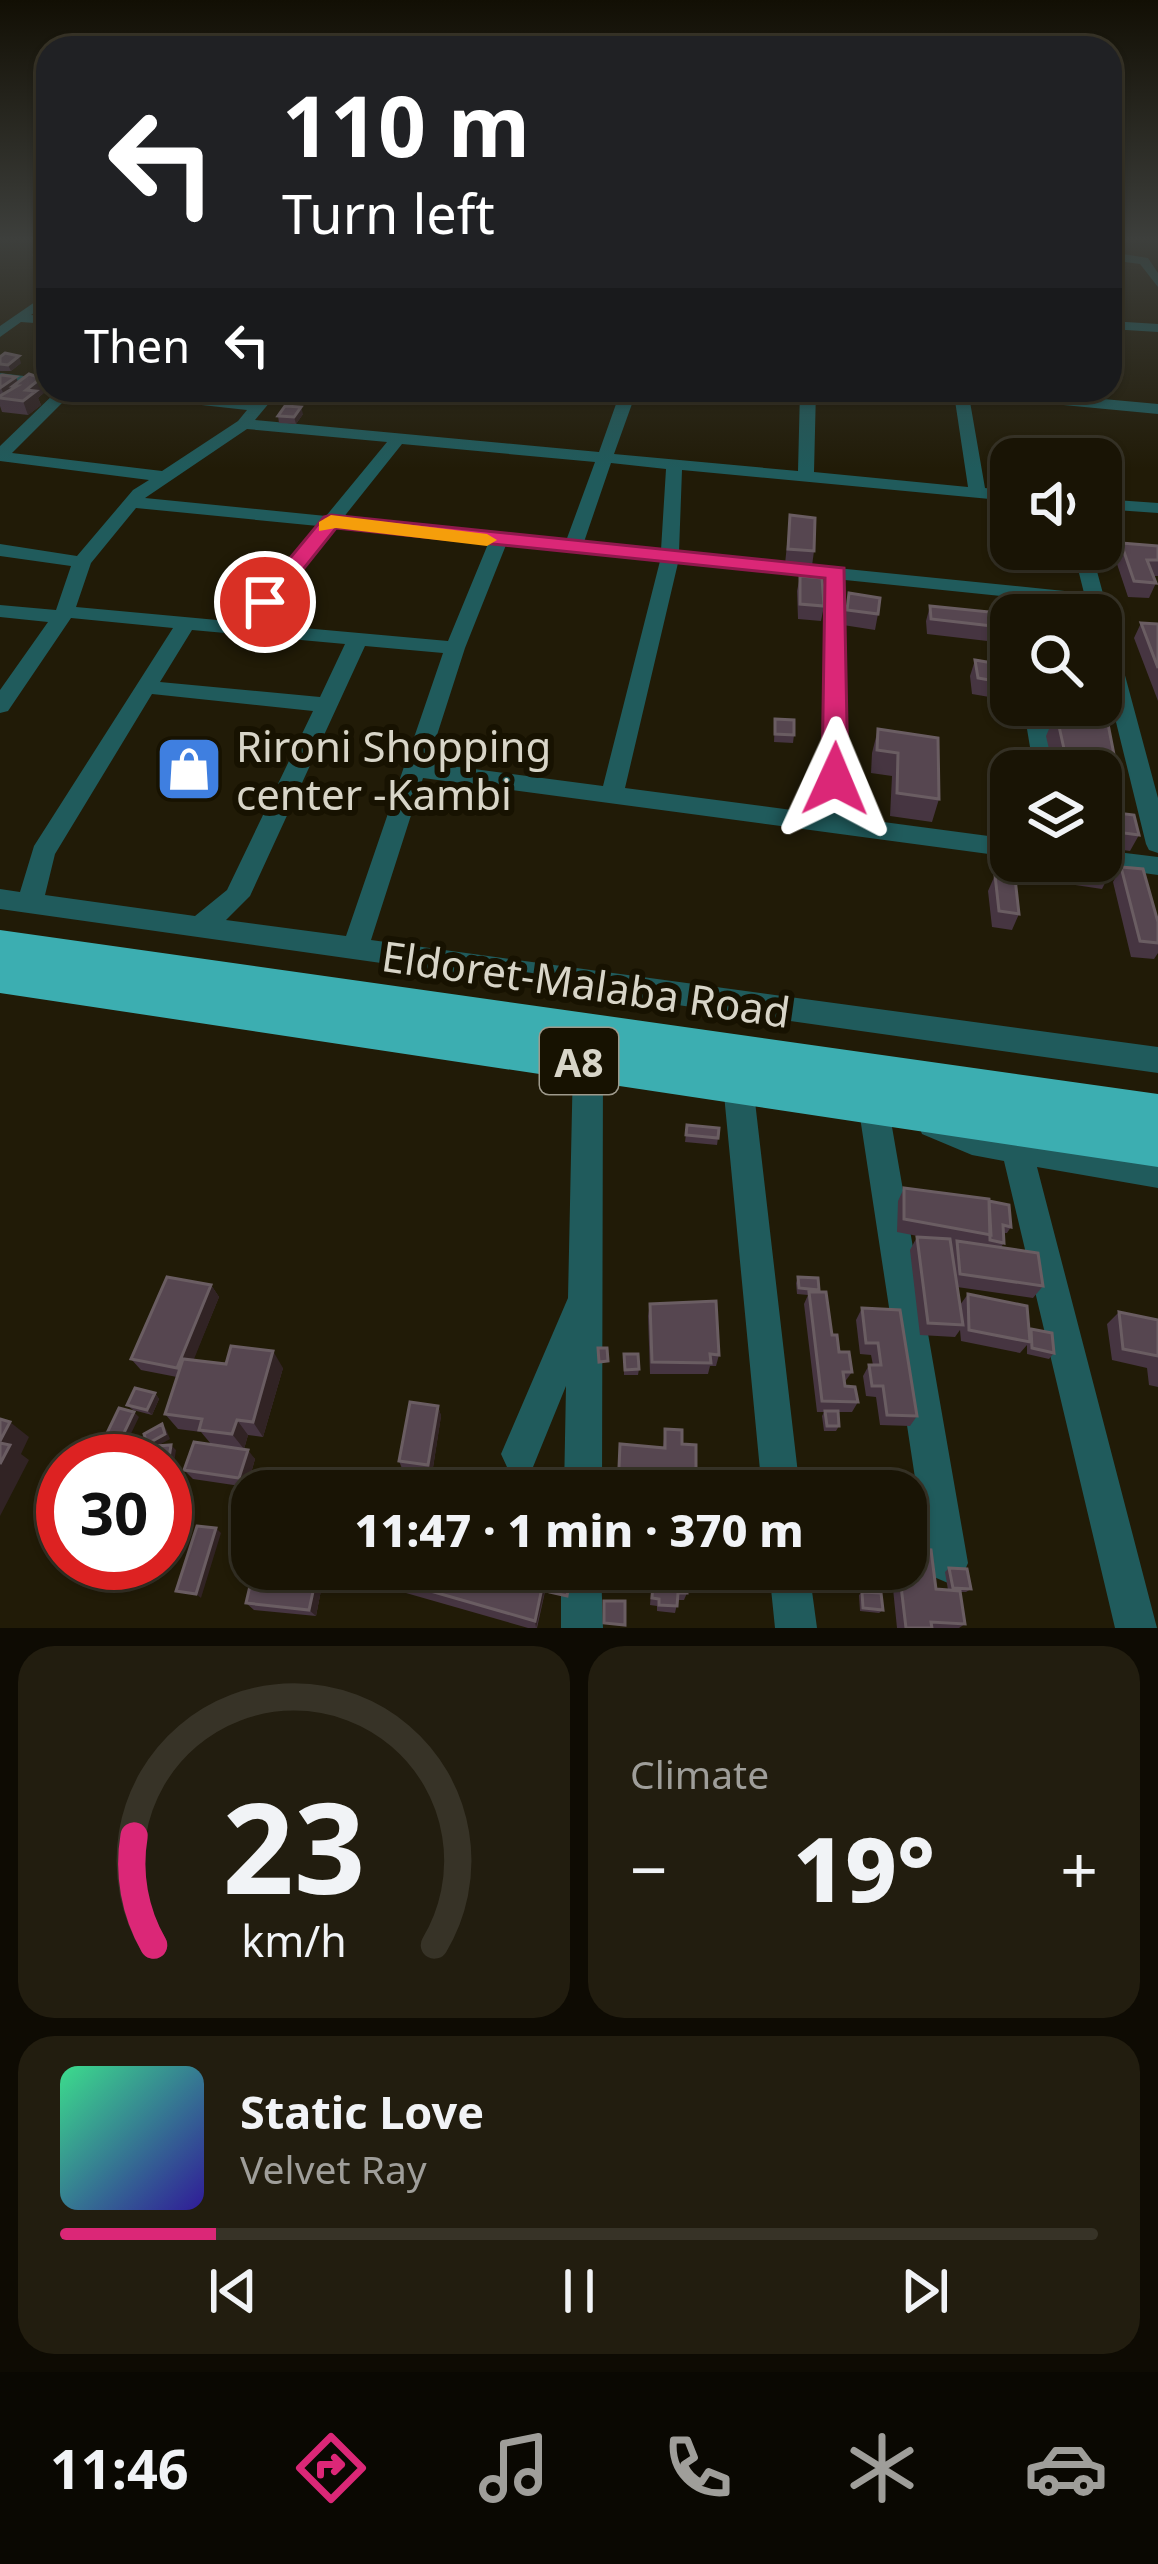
<!DOCTYPE html>
<meta charset="utf-8">
<style>
body{margin:0;font-family:"Noto Sans",sans-serif;background:#221d0f;color:#f1f3f6;height:100vh;display:flex;flex-direction:column;font-size:45px;white-space:nowrap}
*{box-sizing:border-box;margin:0}
p{font-size:39px;color:#9f9e9a}
.icon{flex:none;width:66px;height:66px;fill:none;stroke:currentColor;stroke-width:2;stroke-linecap:round;stroke-linejoin:round}
.map{position:relative;height:1628px;overflow:hidden}
.panel{display:flex;flex-direction:column;gap:18px;padding:18px;background:#0e0b03;flex:1}
.panel>*{flex:none}
.guide{position:absolute;left:36px;top:36px;width:1086px;height:366px;border-radius:36px;box-shadow:0 3px 9px #0004,0 0 0 3px #373327;background:#202124;color:#fff;overflow:hidden}
.buttons{position:absolute;left:990px;top:438px;display:grid;gap:24px}
.buttons a{display:grid;place-items:center;width:132px;height:132px;border-radius:24px;background:#191405;box-shadow:0 3px 9px #0004,0 0 0 3px #373327;font-size:60px}
.speed{position:absolute;left:36px;top:1434px;display:flex;gap:24px;font-size:60px;font-weight:700;text-align:center}
.speed>*{display:grid;place-content:center;width:156px;height:156px;border-radius:50%;background:#191405;box-shadow:0 3px 9px #0004,0 0 0 3px #373327;line-height:1}
.speed .limit{border:18px solid #d22;background:#fff;color:#111}
.pin{position:absolute;display:grid;place-items:center;width:102px;height:102px;color:#fff;margin:-51px;border:6px solid #fff;border-radius:50%;box-shadow:0 3px 12px #0007}
.me{position:absolute;width:132px;margin:-66px;rotate:1deg;stroke-linejoin:round;filter:drop-shadow(0 0 9px #0008)}
.turn{display:flex;align-items:center;gap:42px;height:252px;padding:0 48px;font-size:54px}
.turn .icon{width:156px;height:156px;stroke-width:2.5}
.turn b{display:block;font-size:84px;line-height:102px}
.then{display:flex;align-items:center;height:114px;padding:0 48px;background:#0003;gap:24px;font-size:45px}
.big{font-size:90px;font-weight:800;line-height:1.1}
.panel .tile{flex:1;display:flex;flex-direction:column;justify-content:center;gap:18px;min-width:0;padding:0 42px;border-radius:36px;background:#221d0f}
.panel .dial{align-items:center;gap:0}
.dial svg{height:312px;overflow:visible;fill:none;stroke:#373327;stroke-width:7;stroke-linecap:round;text-anchor:middle}
.dial text{fill:#f1f3f6;stroke:none}
.song{display:flex;align-items:center;gap:36px}
.cover{width:144px;height:144px;border-radius:18px;background:linear-gradient(135deg,hsl(150 70% 55%),hsl(250 70% 35%))}
.played{height:12px;border-radius:6px;background:linear-gradient(90deg,#db2777 15%,#373327 15%)}
.keys{display:flex;justify-content:space-around;direction:ltr}
.heat{display:flex;justify-content:space-between;align-items:center;font-size:66px;direction:ltr}
.panel .tiles{flex:1;display:grid;gap:18px;grid-template-columns:1fr 1fr}
.tile:last-child{grid-column:span 2}
.trip{position:absolute;left:231px;top:1470px;width:696px;height:120px;border-radius:36px;background:#191405;box-shadow:0 3px 9px #0004,0 0 0 3px #373327;font-weight:800;line-height:120px;text-align:center}
.dock{display:flex;height:192px;justify-content:space-around;align-items:center;background:#0a0802;color:#9f9e9a}
.dock .icon{width:84px;height:84px}
.dock .current{color:#db2777}
.dock b{font-size:54px;color:#f1f3f6}
.map>svg:first-child{display:block}
.lines{fill:none;stroke-linecap:round;stroke-linejoin:round}
.street{fill:#205b5c;fill-rule:evenodd}
.highway{fill:#3caeb1;fill-rule:evenodd}
.wall{fill:#463541}
.shaded-wall{fill:#312324}
.building{fill:#564650;stroke:#6a5d62;stroke-width:3}
.route{fill:#db2777;stroke:#8e194d;stroke-width:3}
.slow{fill:#f59e0b}
.labels{text-anchor:middle;dominant-baseline:central;stroke-width:12;stroke-linejoin:round;paint-order:stroke}
.shield{fill:#171201;stroke:#9e9a8c;stroke-width:3}
.shield-label{font-size:39px;font-weight:bold;fill:#d8d5c8}
.poi-label{font-size:42px;fill:#d8d5c8;stroke:#171201;text-anchor:start}
.street-label{font-size:42px;fill:#d8d5c8;stroke:#171201}
</style>
<div class="map">
<svg width="1158" height="1628" viewBox="0 0 1158 1628">
<rect width="100%" height="100%" fill="#211b07"/>
<g class="lines">
<path class="street" d="M1110,252l38,6 10,15v14l-18,-23 -30,-4z
M48,293v10l-17,12 17,1v8l-27,-2 -21,15v-11z
M1110,321l48,3v8l-48,-3z
M0,373l48,6v8l-48,-6z
M58,390h17l-63,63 150,18 76,-50 9,-11 -136,-15 -8,-5h47l104,12 10,-12h16l-25,30 344,32 22,-62h16l-23,64 184,17 2,-81h16l-2,82 154,15 -14,-93 -5,-4h56l153,14v10l-189,-18 16,92 26,3v10l-329,-31 -3,82 405,41 -11,-44h18l67,249v55l-9,-3 -3,-6 -45,-183v-46h-10l-4,-10 -242,-25 1,237 165,22v18l-588,-79 -52,162 787,107v26l-1158,-164v-20l20,3 14,-46 139,-218 -102,-10 -63,93 -8,2v-23l48,-68 -48,-5v-12l56,5 15,-44 -71,-10v-12l77,12 56,-66 16,-10 -149,-19v-15zM247,429l140,13 -61,74 -181,-18zM402,444l193,18 -29,79 -223,-23zM611,463l55,6 -5,81 -77,-8zM136,508l182,18 -79,96 -163,-15 15,-44zM335,528l153,16 -40,97 -189,-17zM506,545l154,16 -57,225 -175,-23 37,-115zM678,563l148,15 -4,236 -197,-26zM192,630l153,14 -25,53 -160,-15zM365,646l78,7 -97,283 -120,-16 24,-24zM152,694l161,17 -86,179 -32,26 -150,-21 10,-41z
M1101,499l57,4v10l-57,-4z
M1023,705h22l13,66h-24z
M1101,850l57,7v18l-66,-9 -2,-5h11z
M588,1049l10,4 5,9 -1,429h-38l2,-105 -33,81 -13,6 -13,-6 -6,-13 67,-156 5,-236 5,-9z
M738,1071l10,4 5,9 47,407h-38l-39,-407 5,-9z
M873,1090l11,4 4,10 80,459 -6,14 -14,6 -14,-6 -6,-14 -70,-459 4,-10z
M933,1110l41,17 184,31v30l-121,-21 120,461h-42l-111,-467 -32,-6 -50,-21 -4,-10 4,-10z
M561,1569h40l2,59h-42z
M769,1569h40l8,59h-42z"/>
<path class="highway" d="M0,930l1158,164v73l-1158,-174z"/>
</g>
<path class="wall" d="M48,245v22l-7,-1 -5,-12z
M0,357l21,6 -10,8h-11z
M0,376l46,15 -8,7 3,7 -13,10 -26,-3 -2,-6v-10l2,-1 -2,-1z
M303,414l-7,10 -17,-1 -1,-7z
M790,515l24,36 -2,15 -27,-2z
M1121,543l37,3v30h-5l3,7 -7,15 -21,-1 -13,-39z
M800,576l24,30 -3,15 -23,-2 -1,-28z
M849,593l29,21 -3,16 -32,-5z
M1032,596l21,19h-26z
M930,606l71,21 -5,15 -69,-8 -1,-13z
M1141,623l17,1v77l-24,-63z
M975,660l36,6v14l-5,13 -3,-1 -2,7 -29,-5 -2,-18z
M1056,713l63,67 -15,31 35,24 -9,16 -29,-4v-76h-47l-8,-35z
M775,719l19,16 -1,8 -19,-1z
M878,729l61,70 -7,23 -42,-6 2,-40 -21,-3 1,-20z
M1009,821h2v19h-3l-2,-11z
M1020,861h81l9,12 -8,16 -80,-12z
M1121,867l37,55v31l-4,6 -23,-2 -18,-75z
M995,875l24,39 -7,16 -20,-3 -4,-36z
M687,1125l31,13 -1,7 -32,-3z
M904,1188l85,13 22,26 -4,6h-4l1,10 -3,4 42,39 -10,12 -76,-11 3,18 8,-11 61,37 2,-2 23,24 -5,6 -22,-5v-9l-7,8 -59,-12 -1,-11 -5,7 -35,-2 -10,-85 7,-13 11,1 -31,-6 1,-31z
M798,1277l21,13 -1,2 14,43 20,37 -8,11 1,3 13,16 -6,10h-14l1,14 -3,5h-12l-2,-15 2,-4h-7l-13,-108 4,-9 -11,-1 -1,-11z
M211,1285l8,12 -26,63 90,8 -20,69 -15,-2 -4,14 11,10 -8,28 -54,-8 -9,-9 27,-26 -10,-12 -23,-3 -13,-15 12,-37 -36,-7 -10,-11z
M650,1304l69,51 -3,11h-6l-2,8h-58l-2,-58z
M862,1308l55,108 -7,10 -30,-1 -4,-28 -10,-1 -3,-20 6,-11h4l-2,-10 -11,-1 -4,-34z
M1119,1312l39,8v67l-9,-2 -2,-17 -35,-8 -5,-36z
M624,1354l15,15 -1,6h-14z
M155,1393l4,6 -7,16 -19,-5 -6,-5z
M438,1406l3,10 -9,58 -29,-3 -4,-10z
M665,1429l17,15 14,44 -1,3h-78l46,-44z
M949,1568l22,21 -5,3h-6l5,32 -6,4h-62l-6,-59h15l30,20 12,1 -3,-18z
M550,1569l-13,59h-9l-129,-37 -7,-11z
M643,1569h55l-2,5 -10,-1 1,20 -3,7h-6l-3,13 -18,-2v-5l-7,-1 1,-13 -8,-1z
M323,1580l-7,36 -62,-6 -8,-7z
M862,1592l21,18 -4,3 -19,-2 -1,-16z"/>
<path class="shaded-wall" d="M19,356l2,7 -10,8 -3,-6z
M16,377l3,7 -15,11 -3,-7z
M41,378l5,13 -8,7 3,7 -13,10 -5,-14 3,-11z
M301,407l2,7 -7,10 -2,-7z
M211,1285l8,12 -33,82 -9,-11z
M273,1351l10,17 -20,69 -10,-15z
M155,1393l4,6 -7,16 -5,-5z
M438,1406l3,10 -9,58 -4,-9z
M134,1412l5,5 -12,25 -5,-5z
M237,1420l11,15 -4,14 -12,-15z
M10,1422l19,15 -8,17 8,6 -29,56v-75z
M162,1424l4,5 4,10 -18,10 -5,-5z
M171,1445l5,5 -5,33 -5,-5z
M248,1450l7,9 -8,28 -8,-9z
M216,1528l5,5 -20,65 -5,-4z
M546,1569h4l-14,59 -1,-7z
M317,1573l6,7 -7,36 -7,-6z"/>
<path class="building" d="M48,245v10l-12,-1z
M5,353l14,3 -11,9 -8,-1v-7z
M29,374l12,4 -15,12 10,1 -13,10 -23,-3v-2l17,-10h-4z
M2,375l14,2 -16,11v-12z
M285,406l16,1 -7,10 -16,-1z
M790,515l25,3 -1,33 -26,-2z
M1121,543l37,3v14h-11l9,23 -22,-2z
M800,576l22,2 2,28 -24,-2z
M849,593l31,5 -2,16 -31,-4z
M1032,596l19,3 2,16h-19z
M930,606l70,7 1,14 -70,-8z
M1141,623l17,1v44z
M975,660l36,6v11l-4,-1 -1,7 -28,-5z
M1087,712l21,12 11,56 -6,13 -12,-2v-20h-32l-13,-58z
M775,719l19,1v15l-19,-1z
M878,729l60,9 1,61 -42,-6 1,-40 -21,-3z
M1101,811l33,4 5,20 -38,-5z
M1101,856l6,1 3,16 -81,-12h72z
M1121,867l22,2 15,53v21l-18,-2z
M995,875l20,3 4,36 -20,-3z
M687,1125l32,3 -1,10 -32,-3z
M904,1188l85,11 2,36 -87,-16z
M989,1201l20,4 2,22 -8,-2 1,18 -14,-3z
M917,1237l33,2 13,86 -35,-2z
M957,1241l81,12 5,33 -83,-12z
M167,1277l44,8 -34,83 -46,-9z
M798,1277l20,1 1,12 -20,-2z
M809,1292h17l6,43h5l2,17h10l3,20h-9l2,14 10,1 3,15 -36,-1z
M968,1294l59,12 3,36 -61,-12z
M716,1301l3,54 -9,-1 1,9 -59,-1 -2,-58z
M862,1308l38,2 17,106 -30,-1 -4,-29h-11l-3,-21h12l-3,-22h-12z
M1119,1312l39,8v36l-35,-7z
M1031,1329l21,4 2,20 -22,-5z
M231,1346l42,5 -20,71 -16,-2 -5,14 -33,-4 3,-11 -37,-5 18,-55 43,5z
M598,1348h9l1,13 -9,1z
M624,1354h14l1,15 -14,1z
M135,1388l20,5 -8,17 -20,-5z
M410,1402l28,4 -10,59 -29,-4z
M119,1408l15,4 -12,25 -15,-4z
M825,1411h13l1,15h-12z
M0,1419l10,3 -10,19z
M162,1424l3,10 -18,10 -3,-10z
M665,1429l17,1v14l14,1v43l-16,-1v4h-62l2,-47 45,4z
M194,1442l54,8 -9,28 -55,-8z
M0,1443l10,2 -10,19z
M171,1445l-5,33 -1,-17h-24l2,-14z
M485,1485l22,6h-23z
M197,1526l19,2 -20,66 -20,-3z
M906,1548l25,2 5,39 24,2 5,33 -34,-2 1,6h-26l-7,-59h7z
M949,1568l18,1 4,20 -18,-1z
M254,1569h25l38,4 -8,37 -63,-7z
M395,1569h151l-11,52 -143,-41z
M644,1569h42l1,24h-9l-1,13 -18,-1v-6l-7,-1 1,-14 -9,-1z
M554,1570l17,4 -4,22 -17,-4z
M862,1592l19,1 2,17 -20,-2z
M604,1601h21v24l-21,-2z"/>
<linearGradient id="sky" x2="0" y2="1"><stop stop-color="#120f04"/><stop offset="0.51" stop-color="#3d3f3c"/><stop offset="1" stop-color="#3d3f3c" stop-opacity="0"/></linearGradient>
<rect width="1158" height="469" fill="url(#sky)"/>
<path class="route" d="M331,515l513,53 4,211 -13,9 -13,-9 3,-201 -489,-50 -63,79h-16v-9l67,-81z"/>
<path class="slow" d="M331,515l156,19 10,6 -10,6 -151,-18 -17,3v-9z"/>
<defs>
<g id="shop-square" transform="scale(3.45)"><rect x="-9" y="-9" width="18" height="18" rx="4" fill="#3f7fe0" stroke="#171201"/><path d="M-5-2.5h2.3a2.7 3.5 0 0 1 5.4 0H5L5.5 6h-11ZM-1.5-2.5h3a1.5 2.3 0 0 0-3 0Z" fill="#fff"/></g>
</defs>
<g fill-rule="evenodd">
<use href="#shop-square" x="189" y="769"/>
</g>
<g class="labels">
<rect class="shield" x="540" y="1028" width="78" height="66" rx="9"/>
<g class="shield-label">
<text x="579" y="1061">A8</text>
</g>
<g class="poi-label">
<text x="236" y="745">Rironi Shopping<tspan x="236" dy="48">center -Kambi</tspan></text>
</g>
<g class="street-label">
<text transform="translate(586 983) rotate(8)">Eldoret-Malaba Road</text>
</g>
</g>
</svg>
<div class="buttons">
<a><svg class="icon" aria-label="sound" viewBox="0 0 24 24"><path d="M4 9h4l5-4v14l-5-4H4zM17 9q2 3 0 6"/></svg></a>
<a><svg class="icon" aria-label="search" viewBox="0 0 24 24"><circle cx="10" cy="10" r="6"/><path d="M15 15l6 6"/></svg></a>
<a><svg class="icon" aria-label="layers" viewBox="0 0 24 24"><path d="M12 4l9 5-9 5-9-5zM3 14l9 5 9-5"/></svg></a>
</div>
<div class="speed"><div class="limit">30</div></div>
<div class="pin" style="left:265px;top:602px;background:#d93025"><svg class="icon" aria-label="arrive" viewBox="0 0 24 24"><path d="M6 21V4h12l-3 4 3 4H6"/></svg></div>
<svg class="me" style="left:835px;top:779px" viewBox="-20 -20 40 40"><path d="M0-17L14 15 0 8-14 15z" fill="#db2777" stroke="#fff" stroke-width="4"/></svg>
<div class="trip">11:47 · 1 min · 370 m</div>
<div class="guide">
<div class="turn"><svg class="icon" aria-label="left" viewBox="0 0 24 24"><path d="M17 20v-9H6M10 6l-5 5 5 5"/></svg><div><b>110 m</b>Turn left</div></div>
<div class="then">Then<svg class="icon" aria-label="left" viewBox="0 0 24 24"><path d="M17 20v-9H6M10 6l-5 5 5 5"/></svg></div>
</div>
</div>
<section class="panel">
<div class="tiles">
<div class="tile dial"><svg viewBox="0 0 100 80">
<path d="M14 69A42 42 0 1 1 86 69"/>
<path d="M14 69A42 42 0 0 1 9 41" stroke="#db2777"/>
<text x="50" y="56" font-size="32" font-weight="700">23</text>
<text x="50" y="72" font-size="11">km/h</text>
</svg></div>
<div class="tile"><p>Climate</p>
<div class="heat"><a>−</a><b class="big">19°</b><a>+</a></div>
</div>
<div class="tile">
<div class="song"><i class="cover"></i><div><b>Static Love</b><p>Velvet Ray</p></div></div>
<div class="played"></div>
<div class="keys"><svg class="icon" aria-label="previous" viewBox="0 0 24 24"><path d="M18 5L8 12l10 7zM5 5v14"/></svg><svg class="icon" aria-label="pause" viewBox="0 0 24 24"><path d="M8 5v14M16 5v14"/></svg><svg class="icon" aria-label="next" viewBox="0 0 24 24"><path d="M6 5l10 7-10 7zM19 5v14"/></svg></div>
</div>
</div>
</section>
<nav class="dock">
<b>11:46</b>
<svg class="icon current" aria-label="directions" viewBox="0 0 24 24"><path d="M12 3l9 9-9 9-9-9zM9 14v-3h6M13 9l2 2-2 2"/></svg>
<svg class="icon" aria-label="music" viewBox="0 0 24 24"><path d="M9 18V5l10-2v13"/><circle cx="6" cy="18" r="3"/><circle cx="16" cy="16" r="3"/></svg>
<svg class="icon" aria-label="phone" viewBox="0 0 24 24"><path d="M5 4h4l2 5-3 2q2 4 5 5l2-3 5 2v4C11 20 4 13 5 4z"/></svg>
<svg class="icon" aria-label="climate" viewBox="0 0 24 24"><path d="M12 3v18M4 7l16 10M4 17L20 7"/></svg>
<svg class="icon" aria-label="car" viewBox="0 0 24 24"><path d="M5 17H2v-5l4-1 3-4h7l3 4 3 1v5h-3M9 17h6M6 11h13"/><circle cx="7" cy="17" r="2"/><circle cx="17" cy="17" r="2"/></svg>
</nav>
